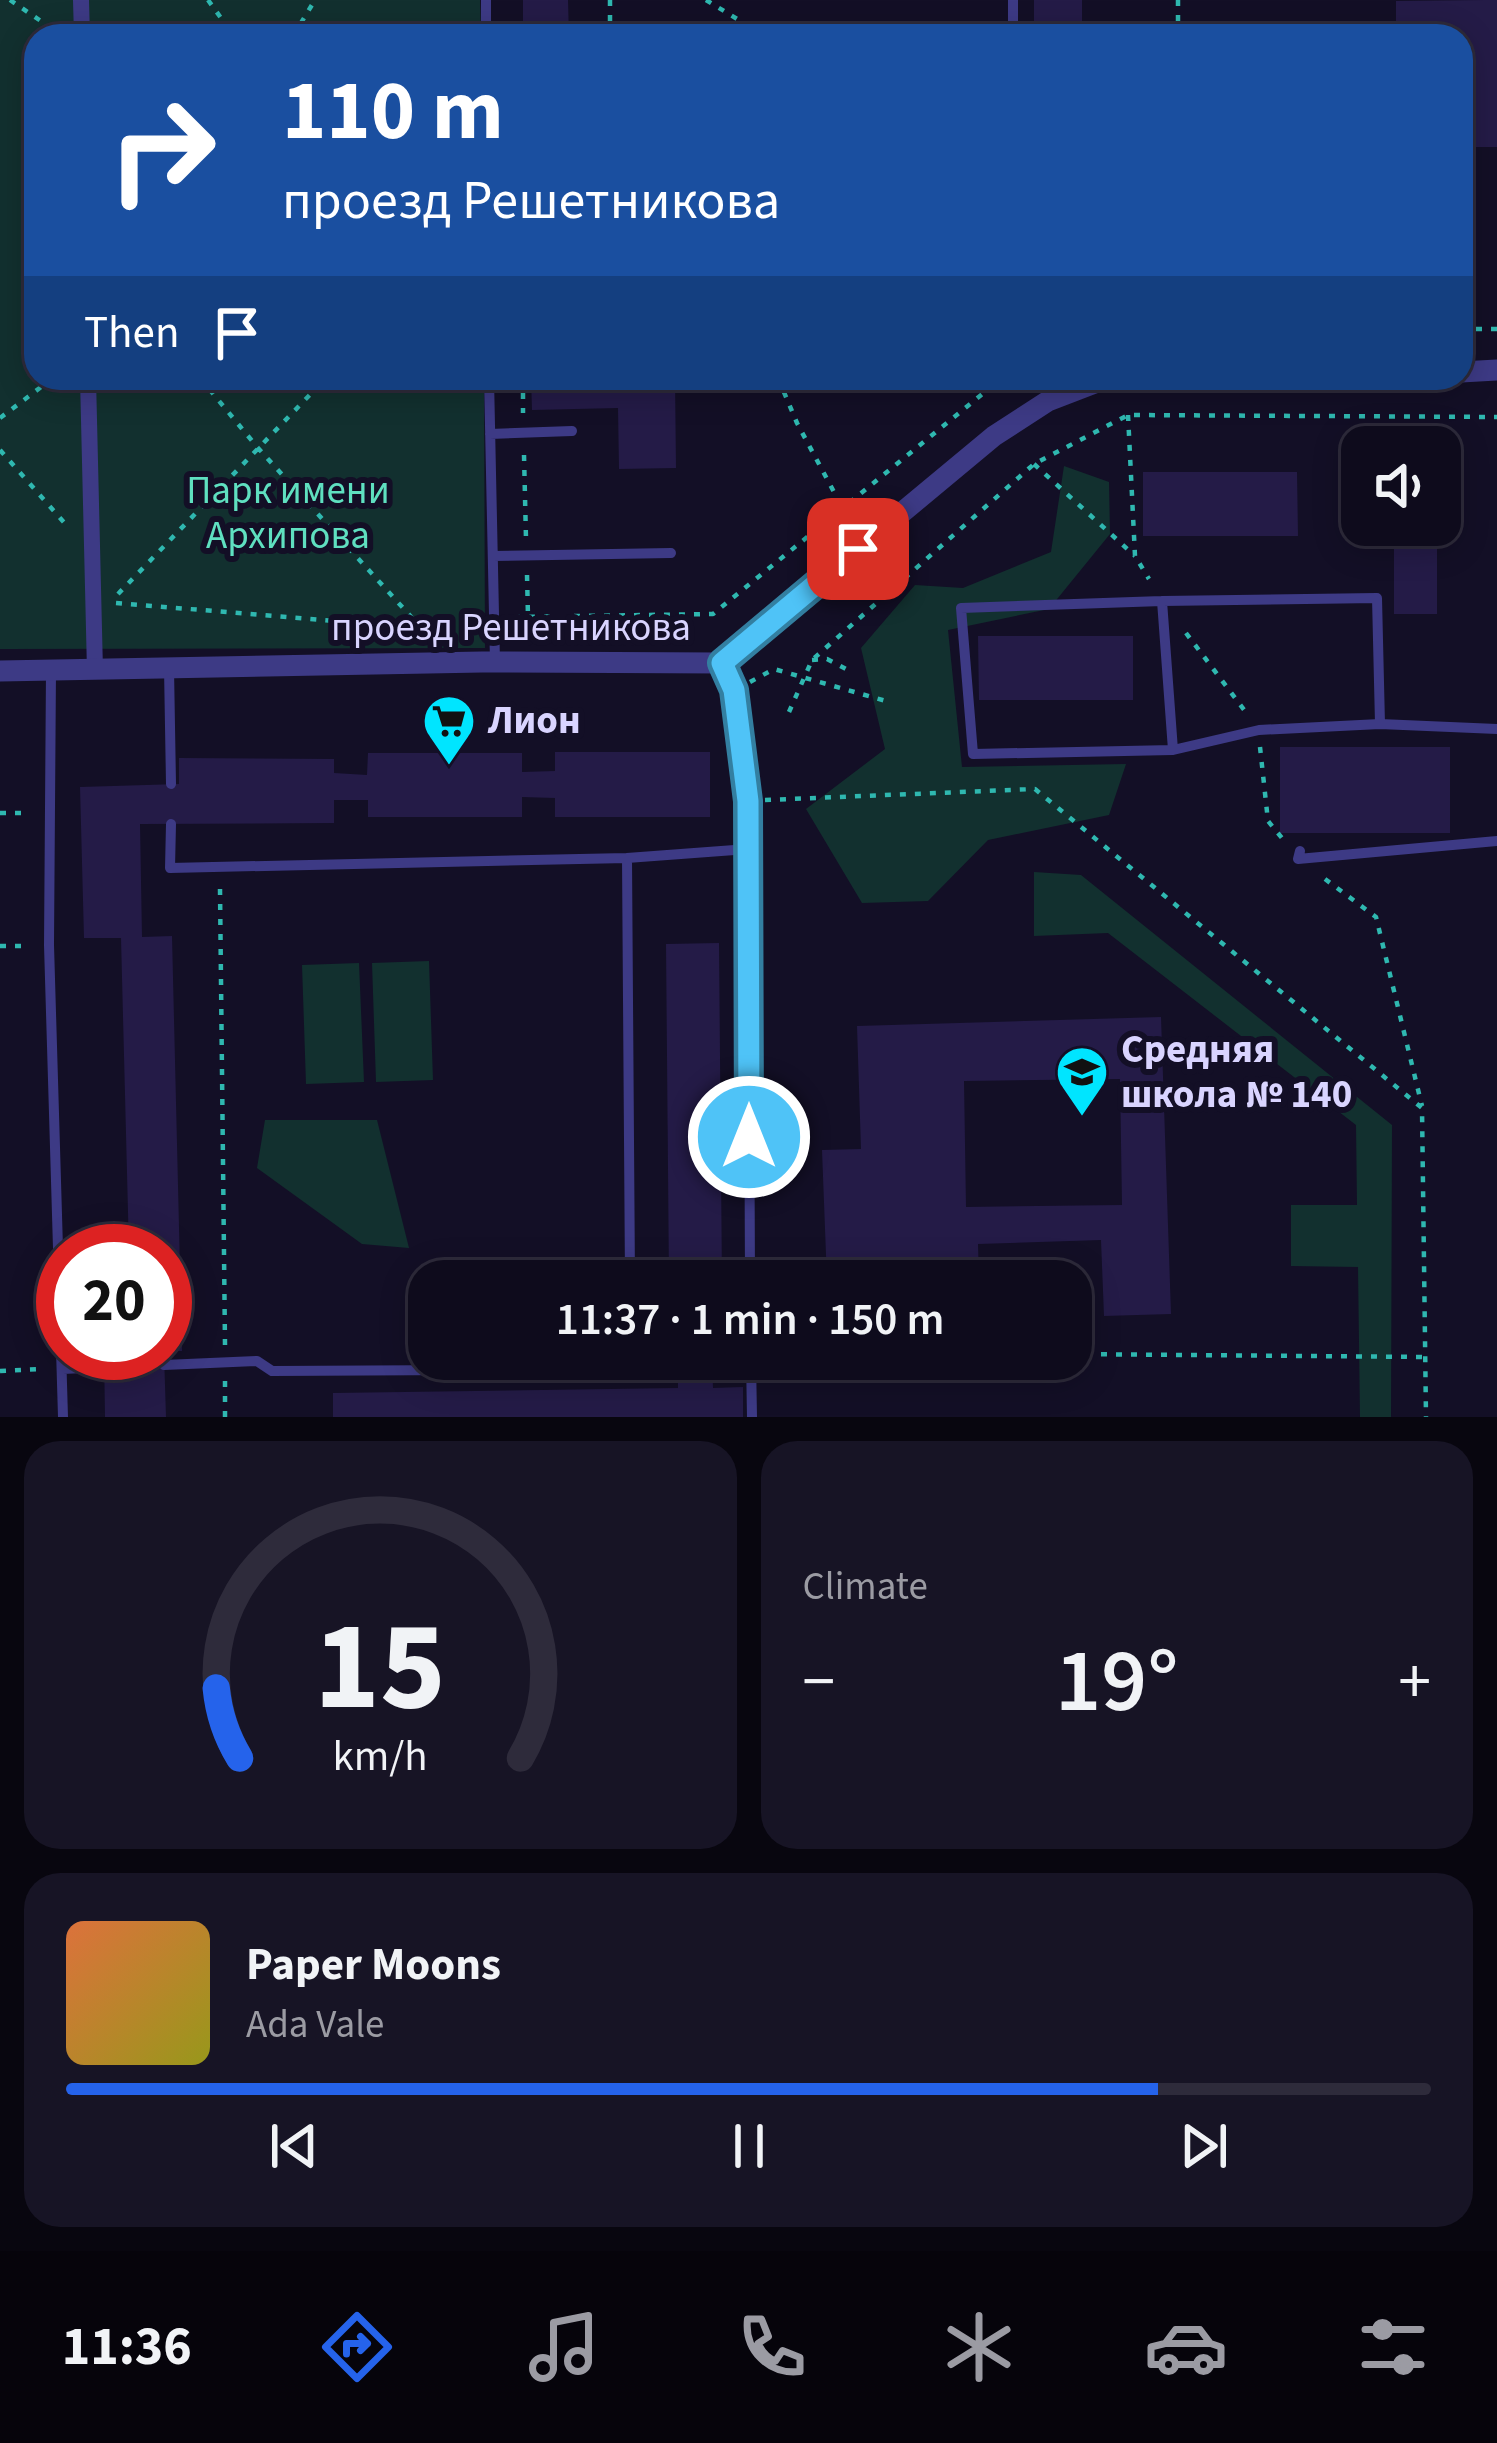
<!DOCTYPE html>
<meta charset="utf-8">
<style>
body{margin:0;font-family:"Source Sans 3",sans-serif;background:#171425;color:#f1f3f6;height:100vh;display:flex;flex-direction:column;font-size:45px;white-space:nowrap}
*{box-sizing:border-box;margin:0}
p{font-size:39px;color:#9b9ba3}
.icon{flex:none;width:66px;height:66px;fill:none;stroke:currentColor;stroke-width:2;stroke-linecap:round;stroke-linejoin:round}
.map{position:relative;height:1417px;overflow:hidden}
.panel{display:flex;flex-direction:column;gap:24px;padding:24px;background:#08060f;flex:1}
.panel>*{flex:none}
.hud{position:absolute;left:24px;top:24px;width:1449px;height:366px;border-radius:36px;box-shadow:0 6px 30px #0003,0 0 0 3px #2e2b3b;background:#1a4fa0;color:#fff;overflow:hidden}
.fabs{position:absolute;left:1341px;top:426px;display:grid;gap:24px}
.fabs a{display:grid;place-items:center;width:120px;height:120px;border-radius:24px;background:#0e0b1c;box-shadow:0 6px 30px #0003,0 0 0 3px #2e2b3b;font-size:60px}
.speed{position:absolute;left:36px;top:1224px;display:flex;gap:24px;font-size:60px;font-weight:700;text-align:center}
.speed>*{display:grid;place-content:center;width:156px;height:156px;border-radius:50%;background:#0e0b1c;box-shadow:0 6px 30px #0003,0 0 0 3px #2e2b3b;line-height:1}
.speed .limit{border:18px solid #d22;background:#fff;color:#111}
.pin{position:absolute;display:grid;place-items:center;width:102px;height:102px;color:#fff;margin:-51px;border-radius:24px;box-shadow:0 6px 18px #0006}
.me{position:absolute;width:132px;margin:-66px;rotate:0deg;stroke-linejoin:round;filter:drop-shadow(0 0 9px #0008)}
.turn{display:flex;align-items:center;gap:42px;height:252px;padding:0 60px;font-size:54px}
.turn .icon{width:156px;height:156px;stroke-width:2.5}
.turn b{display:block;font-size:84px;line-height:102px}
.then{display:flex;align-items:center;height:114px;padding:0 60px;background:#0003;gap:24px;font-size:45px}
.big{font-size:90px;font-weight:600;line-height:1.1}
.panel .tile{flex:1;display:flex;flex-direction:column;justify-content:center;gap:18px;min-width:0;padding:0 42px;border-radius:36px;background:#171425}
.panel .dial{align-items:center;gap:0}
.dial svg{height:312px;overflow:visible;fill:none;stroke:#2e2b3b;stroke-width:7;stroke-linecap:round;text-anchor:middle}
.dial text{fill:#f1f3f6;stroke:none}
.song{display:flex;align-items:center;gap:36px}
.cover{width:144px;height:144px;border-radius:18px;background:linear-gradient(135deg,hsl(20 70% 55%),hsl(60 70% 35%))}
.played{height:12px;border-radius:6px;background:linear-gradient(90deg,#2563eb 80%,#2e2b3b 80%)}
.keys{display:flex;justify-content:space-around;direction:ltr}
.heat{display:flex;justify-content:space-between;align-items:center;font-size:66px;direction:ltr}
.panel .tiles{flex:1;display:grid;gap:24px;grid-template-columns:1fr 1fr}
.tile:last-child{grid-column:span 2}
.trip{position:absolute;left:408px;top:1260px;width:684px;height:120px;border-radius:36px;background:#0e0b1c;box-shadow:0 6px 30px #0003,0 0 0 3px #2e2b3b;font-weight:600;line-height:120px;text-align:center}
.dock{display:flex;height:192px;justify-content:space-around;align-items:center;background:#06040b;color:#9b9ba3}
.dock .icon{width:84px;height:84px}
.dock .active{color:#2563eb}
.dock b{font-size:54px;color:#f1f3f6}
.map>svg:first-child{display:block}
.green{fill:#12302f}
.building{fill:#241b47;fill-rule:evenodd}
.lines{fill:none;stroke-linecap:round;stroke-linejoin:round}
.path{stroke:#2fb8b0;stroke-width:4.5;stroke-dasharray:6 9;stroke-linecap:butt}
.service{stroke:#3d3a85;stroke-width:10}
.pedestrian{stroke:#3d3a85;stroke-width:16}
.minor{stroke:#3d3a85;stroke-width:21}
.route-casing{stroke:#337fa1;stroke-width:30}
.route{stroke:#4fc3f7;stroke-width:21}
.labels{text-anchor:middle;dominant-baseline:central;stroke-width:12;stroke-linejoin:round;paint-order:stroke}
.park-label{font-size:39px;fill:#5fe0c0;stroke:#130f26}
.street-label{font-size:39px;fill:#d9d4ff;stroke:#130f26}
.poi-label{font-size:39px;font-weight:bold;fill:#d9d4ff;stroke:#130f26;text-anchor:start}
</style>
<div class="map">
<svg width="1497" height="1417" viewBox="0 0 1497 1417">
<rect width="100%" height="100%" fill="#130f26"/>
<path class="green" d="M0,0h480l1,36h-445v342h448l1,270 -485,1z
M1064,466l45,16 1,52 -61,75 -101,21 14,137 164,-3 -17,51 -121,25 -60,61 -66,2 -56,-94 79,-60 -24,-101 54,-63 48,3 88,-36z
M1034,872l47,3 311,250 -1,292h-31l-2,-150 -67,-1v-61h66l-1,-80 -248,-192 -74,3z
M429,961l4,119 -57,2 -4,-119z
M359,963l5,119 -58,2 -4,-119z
M265,1120h112l32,128 -47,-4 -105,-76z"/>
<path class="building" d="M523,0h45l1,36h-46z
M1034,0h48v36h-48z
M1483,0h14v147h-36v-111h-65v-35z
M531,378h144l1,90 -57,1 -1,-61 -86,2z
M1143,472h154l1,64h-155z
M1394,525h43v89h-43z
M978,636h155v64h-154z
M1280,747h170v86h-170z
M555,752h155v65h-155v-19l-33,-1v20h-154v-17h-34v23l-194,1 2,113 30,-1 10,415h-17v-100h-36l-8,-313h-37l-4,-151 99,-3v-26l155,1v14l33,2 1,-22h154v19l33,-1z
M719,943l3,338h-53l-3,-337z
M1161,1017l10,297 -67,2 -3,-76 -123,4 1,37h-152l-5,-131 39,-1 -4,-123zM1120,1079l2,126 -156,2 -2,-126z
M104,1353h60l2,64h-61z
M678,1359h34l1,29 30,-1v30h-410v-24l345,-5z"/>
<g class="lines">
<path class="path" d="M10,0l50,34
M208,0l26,36
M610,0v36
M706,0l59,36
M1178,0v36
M293,36l22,-36
M1461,329h36
M200,378l58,70 175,193 16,-22 23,-1
M523,378v35
M778,378l19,45 37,69
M1128,415l7,141 14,23
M0,418l53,-40
M0,450l69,78
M524,455l2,84
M1034,464l101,92
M527,575l1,42
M118,594l208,-216
M116,603l305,25
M514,617l199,-3 289,-236
M1186,633l62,82
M812,660l15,-1 21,11
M750,682l24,-13 112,32
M789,712l23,-52 222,-196 94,-49 369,2
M1260,747l8,74 18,22
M765,800l270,-11 387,319 4,309
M0,813h30
M1325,879l51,38 46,189
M220,889l5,456
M0,946h30
M1071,1354l354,3
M0,1371l42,-2
M225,1381v36"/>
<path class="service" d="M486,0v36
M1013,0v36
M489,378l6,284
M490,434l82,-3
M493,556l178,-3
M1162,601l-201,7 12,146 200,-4 86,-20 121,-6 117,5
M721,663l13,27 14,111 2,480
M169,668l2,116
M51,670l-2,275 14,472
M1173,750l-11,-149 215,-3 3,126
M171,824l-1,44 457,-10 3,423
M1300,851l-2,8 199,-18
M627,858l121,-9
M751,1359l1,58
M164,1365l93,-4 15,10 406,-2
M712,1368h39
M63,1369l41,-2"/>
<path class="pedestrian" d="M81,0l1,36
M88,378l7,293"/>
<path class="minor" d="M1461,372l36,-2
M0,671l482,-9 239,1 273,-227 54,-35 52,-20 185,-3"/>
</g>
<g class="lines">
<g class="route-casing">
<path id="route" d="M749,1137l-1,-336 -14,-111 -12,-27 136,-114"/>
</g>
<use href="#route" class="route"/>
</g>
<defs>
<g id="supermarket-pin" transform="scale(2.7)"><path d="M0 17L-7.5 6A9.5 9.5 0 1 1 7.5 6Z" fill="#00e5ff" stroke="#130f26"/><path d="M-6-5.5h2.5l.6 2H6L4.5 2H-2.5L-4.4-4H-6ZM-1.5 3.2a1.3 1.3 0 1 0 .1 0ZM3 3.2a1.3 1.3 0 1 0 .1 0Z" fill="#111"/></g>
<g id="school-pin" transform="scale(2.7)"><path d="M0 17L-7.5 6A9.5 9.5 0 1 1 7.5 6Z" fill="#00e5ff" stroke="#130f26"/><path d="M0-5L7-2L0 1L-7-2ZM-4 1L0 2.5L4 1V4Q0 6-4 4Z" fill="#111"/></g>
</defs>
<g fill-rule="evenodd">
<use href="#supermarket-pin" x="449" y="721"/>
<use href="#school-pin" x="1082" y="1072"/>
</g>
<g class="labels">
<g class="park-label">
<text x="288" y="491">Парк имени<tspan x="288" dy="45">Архипова</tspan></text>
</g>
<g class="street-label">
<text x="511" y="628">проезд Решетникова</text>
</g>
<g class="poi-label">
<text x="488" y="721">Лион</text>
<text x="1121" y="1050">Средняя<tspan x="1121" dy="45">школа № 140</tspan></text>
</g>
</g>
</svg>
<div class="fabs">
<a><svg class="icon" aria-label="sound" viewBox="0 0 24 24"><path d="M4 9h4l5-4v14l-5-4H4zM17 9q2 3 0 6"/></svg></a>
</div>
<div class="speed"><div class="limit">20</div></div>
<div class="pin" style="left:858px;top:549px;background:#d93025"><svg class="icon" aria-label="arrive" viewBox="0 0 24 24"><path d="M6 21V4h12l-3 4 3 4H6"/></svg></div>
<svg class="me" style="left:749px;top:1137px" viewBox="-20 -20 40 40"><circle r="17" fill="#4fc3f7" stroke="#fff" stroke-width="3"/><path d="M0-11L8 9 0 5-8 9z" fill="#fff"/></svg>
<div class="trip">11:37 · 1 min · 150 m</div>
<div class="hud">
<div class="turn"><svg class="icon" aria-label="right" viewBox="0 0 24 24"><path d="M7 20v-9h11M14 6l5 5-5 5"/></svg><div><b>110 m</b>проезд Решетникова</div></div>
<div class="then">Then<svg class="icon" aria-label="arrive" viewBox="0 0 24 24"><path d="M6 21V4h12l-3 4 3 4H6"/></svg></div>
</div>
</div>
<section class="panel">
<div class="tiles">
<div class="tile dial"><svg viewBox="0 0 100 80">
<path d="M14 69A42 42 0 1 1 86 69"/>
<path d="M14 69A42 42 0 0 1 8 51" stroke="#2563eb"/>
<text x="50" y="56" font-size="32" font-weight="700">15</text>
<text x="50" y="72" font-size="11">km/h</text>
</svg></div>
<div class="tile"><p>Climate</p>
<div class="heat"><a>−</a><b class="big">19°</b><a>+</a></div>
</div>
<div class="tile">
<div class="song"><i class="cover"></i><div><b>Paper Moons</b><p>Ada Vale</p></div></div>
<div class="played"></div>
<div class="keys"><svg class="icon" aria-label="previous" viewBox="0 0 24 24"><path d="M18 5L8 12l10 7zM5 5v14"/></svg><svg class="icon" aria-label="pause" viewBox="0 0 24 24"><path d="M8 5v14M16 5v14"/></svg><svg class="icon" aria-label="next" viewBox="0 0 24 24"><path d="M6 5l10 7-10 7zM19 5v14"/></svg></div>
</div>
</div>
</section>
<nav class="dock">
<b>11:36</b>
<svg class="icon active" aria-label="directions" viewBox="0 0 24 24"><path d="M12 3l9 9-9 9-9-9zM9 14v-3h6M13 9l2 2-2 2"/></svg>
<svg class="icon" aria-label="music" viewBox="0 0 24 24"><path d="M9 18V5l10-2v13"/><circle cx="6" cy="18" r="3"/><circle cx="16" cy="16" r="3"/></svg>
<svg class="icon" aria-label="phone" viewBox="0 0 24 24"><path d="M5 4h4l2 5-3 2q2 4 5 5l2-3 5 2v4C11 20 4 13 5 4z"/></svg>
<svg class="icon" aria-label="climate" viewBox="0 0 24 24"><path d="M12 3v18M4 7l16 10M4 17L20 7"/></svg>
<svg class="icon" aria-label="car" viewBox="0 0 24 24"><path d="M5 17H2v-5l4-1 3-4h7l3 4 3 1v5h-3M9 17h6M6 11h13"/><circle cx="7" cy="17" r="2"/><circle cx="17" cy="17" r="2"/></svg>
<svg class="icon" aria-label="filters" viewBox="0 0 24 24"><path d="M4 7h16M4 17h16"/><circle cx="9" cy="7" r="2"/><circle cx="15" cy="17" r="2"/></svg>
</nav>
